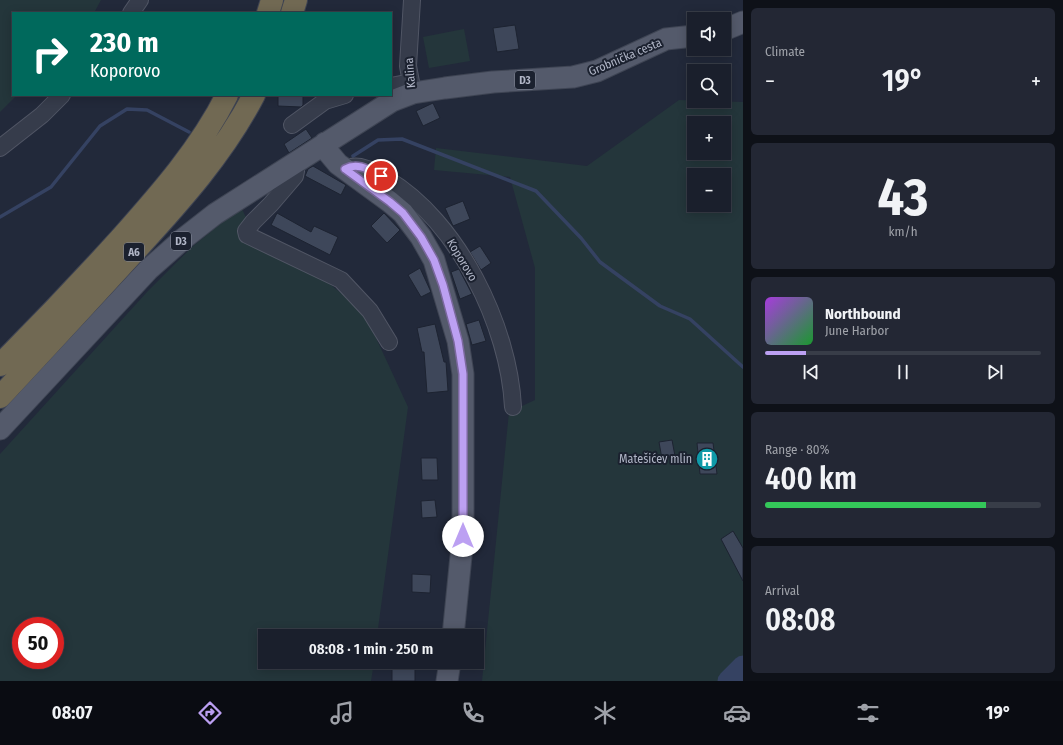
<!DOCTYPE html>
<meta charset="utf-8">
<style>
body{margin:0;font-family:"Fira Sans Condensed",sans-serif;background:#232734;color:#f1f3f6;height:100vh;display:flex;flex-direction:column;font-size:15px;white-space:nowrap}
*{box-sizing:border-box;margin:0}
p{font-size:13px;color:#9fa2a9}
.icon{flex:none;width:22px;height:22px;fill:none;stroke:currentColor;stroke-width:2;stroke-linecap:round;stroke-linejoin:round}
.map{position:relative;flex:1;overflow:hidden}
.side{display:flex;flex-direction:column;gap:8px;padding:8px;background:#0e1118;width:320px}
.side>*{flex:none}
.top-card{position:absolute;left:12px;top:12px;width:380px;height:84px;border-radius:0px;box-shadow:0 2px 10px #0003,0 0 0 1px #383d48;background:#00695c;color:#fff;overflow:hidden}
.tools{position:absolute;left:687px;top:12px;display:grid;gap:8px}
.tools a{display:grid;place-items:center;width:44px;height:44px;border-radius:0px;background:#1a1f2c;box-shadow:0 2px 10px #0003,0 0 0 1px #383d48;font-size:20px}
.speed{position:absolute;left:12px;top:617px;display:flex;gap:8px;font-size:20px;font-weight:700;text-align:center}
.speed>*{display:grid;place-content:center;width:52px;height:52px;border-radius:50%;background:#1a1f2c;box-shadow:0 2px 10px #0003,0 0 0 1px #383d48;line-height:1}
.speed .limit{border:6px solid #d22;background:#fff;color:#111}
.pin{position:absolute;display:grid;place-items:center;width:34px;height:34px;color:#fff;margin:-17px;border:2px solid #fff;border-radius:50%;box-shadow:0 1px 4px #0007}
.me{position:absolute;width:44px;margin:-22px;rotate:0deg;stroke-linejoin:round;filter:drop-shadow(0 0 3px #0008)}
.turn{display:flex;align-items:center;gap:14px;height:84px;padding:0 12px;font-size:18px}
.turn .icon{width:52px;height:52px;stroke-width:2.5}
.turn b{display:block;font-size:28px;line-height:34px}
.big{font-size:30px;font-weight:600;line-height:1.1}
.side .tile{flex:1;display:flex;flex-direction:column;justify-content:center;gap:6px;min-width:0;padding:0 14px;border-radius:6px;background:#232734}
.side .dial{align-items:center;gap:0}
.dial b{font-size:52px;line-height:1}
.song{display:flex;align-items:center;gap:12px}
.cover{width:48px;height:48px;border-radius:6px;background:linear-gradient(135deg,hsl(280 70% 55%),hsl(130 70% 35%))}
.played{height:4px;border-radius:2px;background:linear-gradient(90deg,#bca0f2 15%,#383d48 15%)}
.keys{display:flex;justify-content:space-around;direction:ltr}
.heat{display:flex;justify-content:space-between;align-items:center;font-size:22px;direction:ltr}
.charge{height:6px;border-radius:3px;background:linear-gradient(90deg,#34c759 80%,#383d48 0)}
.trip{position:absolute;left:258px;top:629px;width:226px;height:40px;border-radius:0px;background:#1a1f2c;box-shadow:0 2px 10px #0003,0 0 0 1px #383d48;font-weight:600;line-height:40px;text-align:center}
.tab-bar{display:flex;height:64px;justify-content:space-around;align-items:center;background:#0a0c12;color:#9fa2a9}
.tab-bar .icon{width:28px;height:28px}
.tab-bar .current{color:#bca0f2}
.tab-bar b{font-size:18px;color:#f1f3f6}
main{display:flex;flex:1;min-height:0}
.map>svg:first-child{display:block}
.green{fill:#24363b;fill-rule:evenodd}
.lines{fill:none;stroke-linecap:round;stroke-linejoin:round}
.stream{stroke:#354262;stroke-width:3.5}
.river{stroke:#354262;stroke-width:21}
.building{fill:#3e475a;stroke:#1d2331}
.minor-casing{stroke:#515665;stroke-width:18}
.major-casing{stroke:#3f4554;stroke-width:23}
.highway-casing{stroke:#3e4352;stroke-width:24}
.minor{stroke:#363c4b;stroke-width:16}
.major{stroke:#545a6b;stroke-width:21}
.highway{stroke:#716953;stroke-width:22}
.route-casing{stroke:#7a689d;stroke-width:10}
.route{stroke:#bca0f2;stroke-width:7}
.labels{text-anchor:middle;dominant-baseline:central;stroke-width:4;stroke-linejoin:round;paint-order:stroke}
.shield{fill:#1b212f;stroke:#848999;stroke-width:1}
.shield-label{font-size:11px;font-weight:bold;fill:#b1b6c7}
.street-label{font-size:12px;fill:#b1b6c7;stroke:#1b212f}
.poi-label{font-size:12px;fill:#b1b6c7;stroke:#1b212f;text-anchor:end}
</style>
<main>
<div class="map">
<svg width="743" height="681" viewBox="0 0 743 681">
<rect width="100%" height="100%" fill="#22293a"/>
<path class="green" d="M0,0h101l-7,13h-81v82h4l-17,17z
M464,29l6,32 -41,7 -6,-31z
M679,100l64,2v579h-261l27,-269 26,-12v-132l-25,-91 -76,-7 2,-22 151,18zM694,123h30v30h-30zM694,175h30v30h-30z
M241,207l11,23 46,28 66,54 44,95 -31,229h-112v26h109l-3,19h-371v-227l147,-162 45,-45zM21,626h34v34h-34z"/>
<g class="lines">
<path class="stream" d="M353,156l25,-16 24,-1 134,52 45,47 19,24 60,44 30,13 53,48
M0,217l51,-30 49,-61 27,-17 20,1 42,22"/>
<path class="river" d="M728,681l15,-15"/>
</g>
<path class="building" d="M515,25l4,24 -22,3 -4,-24z
M278,95h25v10l-2,2 -23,-1z
M433,103l7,15 -17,8 -7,-15z
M306,129l6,9 -23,15 -5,-9z
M313,166l33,19 -5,10 -36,-19 3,-7z
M463,201l7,18 -17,7 -8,-18z
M277,213l34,19 3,-6 24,11 -8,18 -59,-30z
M384,213l16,17 -13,13 -16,-17z
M480,246l11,17 -10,7 -11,-18z
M420,268l11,24 -10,5 -13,-22z
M459,269l13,25 -12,5 -9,-27z
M479,320l7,21 -14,4 -6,-21z
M435,324l9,38h2l2,29 -21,2 -3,-41h-2l-5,-24z
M672,440l3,16 -13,3 -3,-17z
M697,443h16l4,31h-17z
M421,458h16l1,22h-16z
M435,500l2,17 -15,1 -1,-17z
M733,531l10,17v33l-22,-42z
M412,574l19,1 -1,18 -18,-1z
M392,669h23v12h-23z"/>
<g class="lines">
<g class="minor-casing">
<path id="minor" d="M412,0l-4,66 5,27
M131,13l9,-13
M391,86l20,-4
M292,125l33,-24 20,-6
M0,148l42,-33 20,-20
M295,162l1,9 -1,5 -24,28 -18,18 -7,9 1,4 94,45 29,31 19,31
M345,169c14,-7 30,3 42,10 71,42 122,147 126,228"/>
</g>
<g class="major-casing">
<path id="major" d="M724,30l19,-8
M325,143l3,9 10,12 52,38 13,11 18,24 13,23 24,81 5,33v162l-10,100
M0,429l148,-159 35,-31 32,-25 177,-113 21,-8 32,-5 48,-6 80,-5 24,-6 69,-32 28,-3
M447,681l3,-19"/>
</g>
<g class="highway-casing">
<path id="highway" d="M268,13l4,-13
M292,13l4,-13
M0,365c41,-41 81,-83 120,-126 39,-44 80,-90 107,-144
M0,397c46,-49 91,-98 136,-147 44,-48 88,-97 118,-155"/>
</g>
<use href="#minor" class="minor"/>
<use href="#major" class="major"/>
<use href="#highway" class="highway"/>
</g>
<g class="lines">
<g class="route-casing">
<path id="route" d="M381,176c-12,-6 -23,-14 -36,-7l45,33 13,11 18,24 13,23 9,25 15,56 5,33v162"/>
</g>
<use href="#route" class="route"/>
</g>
<defs>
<g id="building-disc" transform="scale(1.15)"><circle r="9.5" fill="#0f9aa8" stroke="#1b212f"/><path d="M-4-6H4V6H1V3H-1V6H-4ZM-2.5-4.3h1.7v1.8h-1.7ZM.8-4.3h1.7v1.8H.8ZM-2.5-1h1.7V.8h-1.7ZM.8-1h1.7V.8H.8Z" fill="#fff"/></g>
</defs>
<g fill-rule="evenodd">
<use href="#building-disc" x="707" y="459"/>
</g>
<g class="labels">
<g class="shield">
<rect x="515" y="71" width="20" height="18" rx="3"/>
<rect x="171" y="232" width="20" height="18" rx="3"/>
<rect x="124" y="243" width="20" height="18" rx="3"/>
</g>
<g class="shield-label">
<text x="525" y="80">D3</text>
<text x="181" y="241">D3</text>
<text x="134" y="252">A6</text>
</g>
<g class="street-label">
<text transform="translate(625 57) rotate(-23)">Grobnička cesta</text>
<text transform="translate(410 73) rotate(-95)">Kalina</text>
<text transform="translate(462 260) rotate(59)">Koporovo</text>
</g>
<g class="poi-label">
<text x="692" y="459">Matešićev mlin</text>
</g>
</g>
</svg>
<div class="tools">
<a><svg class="icon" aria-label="sound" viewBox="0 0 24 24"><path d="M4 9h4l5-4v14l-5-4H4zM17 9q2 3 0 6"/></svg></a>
<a><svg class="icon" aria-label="search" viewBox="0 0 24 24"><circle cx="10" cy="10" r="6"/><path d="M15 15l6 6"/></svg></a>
<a>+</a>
<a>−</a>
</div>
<div class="speed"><div class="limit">50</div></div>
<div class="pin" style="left:381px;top:176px;background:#d93025"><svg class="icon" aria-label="arrive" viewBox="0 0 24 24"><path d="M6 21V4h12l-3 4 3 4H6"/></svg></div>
<svg class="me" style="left:463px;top:536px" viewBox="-20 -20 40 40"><circle r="19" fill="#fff"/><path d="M0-13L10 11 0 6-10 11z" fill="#bca0f2"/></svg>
<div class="trip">08:08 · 1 min · 250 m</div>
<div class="top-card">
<div class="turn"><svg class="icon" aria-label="right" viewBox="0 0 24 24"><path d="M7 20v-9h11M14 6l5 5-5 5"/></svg><div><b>230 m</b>Koporovo</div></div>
</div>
</div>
<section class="side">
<div class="tile"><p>Climate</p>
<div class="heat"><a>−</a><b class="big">19°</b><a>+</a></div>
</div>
<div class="tile dial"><b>43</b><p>km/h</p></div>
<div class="tile">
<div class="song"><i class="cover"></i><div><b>Northbound</b><p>June Harbor</p></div></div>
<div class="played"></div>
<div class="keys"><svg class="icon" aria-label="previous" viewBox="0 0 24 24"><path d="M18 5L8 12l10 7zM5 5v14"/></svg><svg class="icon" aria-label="pause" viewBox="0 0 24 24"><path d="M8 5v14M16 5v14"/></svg><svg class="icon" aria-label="next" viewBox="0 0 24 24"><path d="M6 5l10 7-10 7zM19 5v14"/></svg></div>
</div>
<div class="tile"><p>Range · 80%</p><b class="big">400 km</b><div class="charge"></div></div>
<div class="tile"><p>Arrival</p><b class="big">08:08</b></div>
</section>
</main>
<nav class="tab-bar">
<b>08:07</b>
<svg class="icon current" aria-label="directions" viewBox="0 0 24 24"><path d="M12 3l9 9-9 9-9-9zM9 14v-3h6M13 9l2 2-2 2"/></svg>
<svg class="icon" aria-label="music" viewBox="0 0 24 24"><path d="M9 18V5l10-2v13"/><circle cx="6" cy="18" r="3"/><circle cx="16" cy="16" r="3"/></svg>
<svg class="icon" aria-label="phone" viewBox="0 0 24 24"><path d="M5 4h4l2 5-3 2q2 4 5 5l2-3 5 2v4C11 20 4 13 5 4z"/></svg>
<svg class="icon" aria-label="climate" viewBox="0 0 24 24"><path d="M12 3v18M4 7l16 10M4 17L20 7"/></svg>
<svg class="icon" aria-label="car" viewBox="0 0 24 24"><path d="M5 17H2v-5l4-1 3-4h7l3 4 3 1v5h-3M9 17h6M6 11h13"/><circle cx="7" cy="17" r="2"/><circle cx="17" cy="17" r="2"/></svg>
<svg class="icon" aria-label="filters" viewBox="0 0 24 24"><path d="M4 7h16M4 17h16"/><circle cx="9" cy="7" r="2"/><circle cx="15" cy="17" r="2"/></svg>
<b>19°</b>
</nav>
